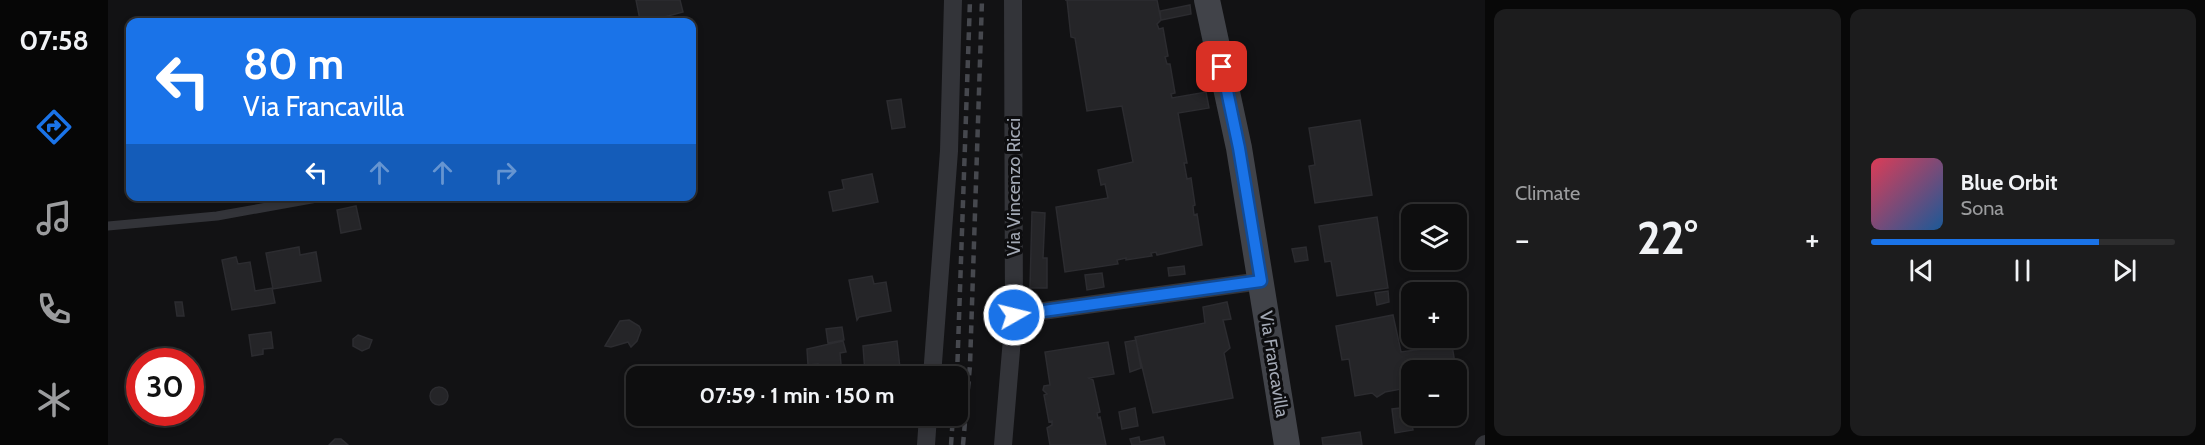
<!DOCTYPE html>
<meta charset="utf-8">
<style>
body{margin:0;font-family:Cabin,sans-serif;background:#1c1c1d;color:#f1f3f6;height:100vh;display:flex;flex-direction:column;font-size:22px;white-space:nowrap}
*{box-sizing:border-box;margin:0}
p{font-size:20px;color:#9b9c9e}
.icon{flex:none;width:33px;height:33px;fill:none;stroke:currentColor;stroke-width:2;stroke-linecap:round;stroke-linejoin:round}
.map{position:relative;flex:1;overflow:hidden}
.drawer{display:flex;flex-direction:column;gap:9px;padding:9px;background:#080808;width:720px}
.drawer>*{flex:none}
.guide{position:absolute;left:18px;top:18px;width:570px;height:183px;border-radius:12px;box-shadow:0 3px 9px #0003,0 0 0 2px #2e2e2f;background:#1a73e8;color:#fff;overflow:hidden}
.buttons{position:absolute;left:1293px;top:204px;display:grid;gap:12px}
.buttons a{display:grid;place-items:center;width:66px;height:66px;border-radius:12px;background:#0e0e0f;box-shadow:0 3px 9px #0003,0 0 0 2px #2e2e2f;font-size:30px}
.speed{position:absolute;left:18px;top:348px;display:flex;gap:12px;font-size:30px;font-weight:700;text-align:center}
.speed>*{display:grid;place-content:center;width:78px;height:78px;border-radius:50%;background:#0e0e0f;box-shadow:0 3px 9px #0003,0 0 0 2px #2e2e2f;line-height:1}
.speed .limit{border:9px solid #d22;background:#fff;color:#111}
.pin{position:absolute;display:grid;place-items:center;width:51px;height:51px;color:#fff;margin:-26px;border-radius:12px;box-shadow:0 3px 9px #0006}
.me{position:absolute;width:66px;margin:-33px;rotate:82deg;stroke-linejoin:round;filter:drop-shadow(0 0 4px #0008)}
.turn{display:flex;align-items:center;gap:21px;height:126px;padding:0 18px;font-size:27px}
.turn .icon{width:78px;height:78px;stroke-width:2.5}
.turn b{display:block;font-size:42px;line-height:51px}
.lanes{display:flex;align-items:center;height:57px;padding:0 18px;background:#0003;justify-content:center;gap:30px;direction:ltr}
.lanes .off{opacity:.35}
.big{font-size:45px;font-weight:700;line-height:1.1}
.drawer .card{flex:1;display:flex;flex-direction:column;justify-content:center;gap:9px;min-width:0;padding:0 21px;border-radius:12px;background:#1c1c1d}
.song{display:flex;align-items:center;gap:18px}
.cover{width:72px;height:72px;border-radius:9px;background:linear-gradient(135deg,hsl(350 70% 55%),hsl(210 70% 35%))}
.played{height:6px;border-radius:3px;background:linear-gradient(90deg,#1a73e8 75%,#2e2e2f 75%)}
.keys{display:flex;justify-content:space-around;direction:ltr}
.heat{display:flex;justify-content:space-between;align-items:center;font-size:33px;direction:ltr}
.drawer .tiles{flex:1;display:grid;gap:9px;grid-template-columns:repeat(2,1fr)}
.trip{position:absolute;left:518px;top:366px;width:342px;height:60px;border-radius:12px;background:#0e0e0f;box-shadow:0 3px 9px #0003,0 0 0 2px #2e2e2f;font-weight:700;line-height:60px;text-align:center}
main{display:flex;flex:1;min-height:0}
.menu{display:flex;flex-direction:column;width:108px;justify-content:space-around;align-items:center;background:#060606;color:#9b9c9e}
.menu .icon{width:42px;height:42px}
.menu .selected{color:#1a73e8}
.menu b{font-size:27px;color:#f1f3f6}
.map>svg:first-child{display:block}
.building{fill:#252528;stroke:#2c2c30;stroke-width:1.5}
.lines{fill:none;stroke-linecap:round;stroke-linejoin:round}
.lane{stroke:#333439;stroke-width:9}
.street{stroke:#333439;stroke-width:18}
.secondary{stroke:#414349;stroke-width:26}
.rail{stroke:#46484e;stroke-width:4.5;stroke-dasharray:8 6;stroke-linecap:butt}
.route-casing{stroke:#114b97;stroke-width:15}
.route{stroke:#1a73e8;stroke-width:10}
.labels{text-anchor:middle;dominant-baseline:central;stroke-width:6;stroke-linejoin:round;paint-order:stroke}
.street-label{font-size:18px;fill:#a3a9b5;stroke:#0d0d0f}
</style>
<main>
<nav class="menu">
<b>07:58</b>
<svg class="icon selected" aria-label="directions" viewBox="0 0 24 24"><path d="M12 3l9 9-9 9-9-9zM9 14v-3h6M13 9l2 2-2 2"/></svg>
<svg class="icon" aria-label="music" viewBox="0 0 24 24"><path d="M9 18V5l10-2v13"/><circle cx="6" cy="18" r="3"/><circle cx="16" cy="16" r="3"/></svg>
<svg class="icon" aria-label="phone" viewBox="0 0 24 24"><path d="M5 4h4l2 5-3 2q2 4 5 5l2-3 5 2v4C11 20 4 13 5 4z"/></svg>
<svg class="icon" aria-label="climate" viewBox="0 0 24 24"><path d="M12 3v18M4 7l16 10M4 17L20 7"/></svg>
</nav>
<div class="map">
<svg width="1377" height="445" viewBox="0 0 1377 445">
<rect width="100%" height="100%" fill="#121214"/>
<path class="building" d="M528,0h44l3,12 -30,8 -1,-3 -12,3z
M957,0h92l4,20 -4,4 2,5 4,-1 5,28 -3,1 2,7h3l5,29 -4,1 1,4 34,-6 3,16 -31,5 9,50h-3l3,16 4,-1 4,27 -2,1 1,9 3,-1 5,31 -45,10 -1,-3 -5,1 1,3 -26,4v-2l-9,2 1,4 -53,8 -9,-65 52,-9 -3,-14 -4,1 -3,-15 35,-8 -11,-56 -35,5 -12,-73 -4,-1 -4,-37z
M1082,5l1,9 -30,6 -1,-9z
M793,99l4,28 -13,2 -5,-28z
M1252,120l12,75 -57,8 -6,-37 6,-1 -6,-37z
M764,174l6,28 -45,9 -4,-19 15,-3 -2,-9z
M248,206l5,23 -20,4 -4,-23z
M924,212l13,1 -2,45h4v30h-17z
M1269,217l11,71 -51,8 -6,-35 -6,1 -6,-36z
M191,247l1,8 16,-3 5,29 -48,8 -7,-36z
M1198,247l2,13 -13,2 -3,-13z
M128,257l2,7 12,-2 5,29 17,-3 3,15 -43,7 -10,-50z
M1076,266l1,8 -16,2 -1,-8z
M994,273l2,14 -17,3 -2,-15z
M764,276l2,8 12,-2 5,29 -32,6 -2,3 -8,-40z
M1280,291l1,11 -12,3 -2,-12z
M67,302h7l2,14h-7z
M1119,302l4,17 -8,1 7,28 -6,5 9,45 -80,15 -18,-76 70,-14 -2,-16z
M1285,315l8,37 51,-7 4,25h-44v17l-27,5 -8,5 -5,-4 -17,3 -6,-37 -7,1 -6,-34z
M521,320l10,6 2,4 -4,11 -6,6 -3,-5 -17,5 -6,-1 15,-25z
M734,327l2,13 -16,3 -2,-14z
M163,332l2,16 -10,1v5l-11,2 -3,-21z
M250,335l14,5 -3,8 -7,3 -9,-5v-7z
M1028,340l5,28 -11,4 -5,-30z
M735,341l3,11 -6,1 2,23h-22l-2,-12 -10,1 -1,-16z
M789,341l3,27 -35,5 -2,-27z
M1000,342l6,32 -25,4 4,2 7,32 -3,1 1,5 2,-1 6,28h-56l-3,-17 5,-3v-4l-3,1 -5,-27 3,-1 -4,-4 1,-4 6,-1 -5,-33z
M322 396a9 9 0 1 1 18 0a9 9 0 1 1-18 0Z
M1301,407l4,23 -18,3 -3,-24z
M1027,408l3,18 -16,3 -3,-17z
M706,416l2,6 -19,4 -2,-9z
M1252,432l2,13h-39l-1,-7z
M1031,437l1,5 23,-5 2,8h-33l-2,-6z
M227,439h6l7,6h-19z"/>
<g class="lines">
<path class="lane" d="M0,226l109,-10 111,-20"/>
<path class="street" d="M906,315l247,-34
M824,376l17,-225 4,-151
M818,445l2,-29
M895,445l11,-130 -1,-315
M1376,445l1,-1"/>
<path class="secondary" d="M1099,0l32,148 48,297"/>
<path class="rail" d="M849,376l13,-376
M843,445l2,-29
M855,445l7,-80 12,-365"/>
</g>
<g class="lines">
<g class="route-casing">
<path id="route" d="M906,315l247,-34 -22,-133 -17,-81"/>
</g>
<use href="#route" class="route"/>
</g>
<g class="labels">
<g class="street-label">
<text transform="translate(906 187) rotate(-90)">Via Vincenzo Ricci</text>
<text transform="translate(1166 364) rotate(81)">Via Francavilla</text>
</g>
</g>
</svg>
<div class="buttons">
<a><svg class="icon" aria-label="layers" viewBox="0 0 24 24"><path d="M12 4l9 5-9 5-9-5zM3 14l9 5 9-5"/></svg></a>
<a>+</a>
<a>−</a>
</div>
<div class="speed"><div class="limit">30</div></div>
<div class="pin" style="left:1114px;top:67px;background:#d93025"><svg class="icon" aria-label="arrive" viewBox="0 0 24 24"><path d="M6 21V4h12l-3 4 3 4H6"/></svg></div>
<svg class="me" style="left:906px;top:315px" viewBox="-20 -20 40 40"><circle r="17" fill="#1a73e8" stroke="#fff" stroke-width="3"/><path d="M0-11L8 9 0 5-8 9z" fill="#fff"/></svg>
<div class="trip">07:59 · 1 min · 150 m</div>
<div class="guide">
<div class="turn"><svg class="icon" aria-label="left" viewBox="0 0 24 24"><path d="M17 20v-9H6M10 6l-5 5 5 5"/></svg><div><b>80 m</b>Via Francavilla</div></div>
<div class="lanes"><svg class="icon" aria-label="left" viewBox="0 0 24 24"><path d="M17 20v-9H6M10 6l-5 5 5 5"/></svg><svg class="icon off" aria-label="ahead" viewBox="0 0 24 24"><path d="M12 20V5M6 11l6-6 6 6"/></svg><svg class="icon off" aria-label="ahead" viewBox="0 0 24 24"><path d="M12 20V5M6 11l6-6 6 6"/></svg><svg class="icon off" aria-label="right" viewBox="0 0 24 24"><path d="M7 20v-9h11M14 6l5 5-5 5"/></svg></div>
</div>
</div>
<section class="drawer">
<div class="tiles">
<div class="card"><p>Climate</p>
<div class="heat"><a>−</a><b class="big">22°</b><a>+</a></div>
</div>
<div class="card">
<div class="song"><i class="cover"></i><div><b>Blue Orbit</b><p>Sona</p></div></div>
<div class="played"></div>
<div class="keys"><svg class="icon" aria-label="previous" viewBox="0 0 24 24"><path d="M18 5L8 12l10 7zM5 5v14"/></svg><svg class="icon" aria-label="pause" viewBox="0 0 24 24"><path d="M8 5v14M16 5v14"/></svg><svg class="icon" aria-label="next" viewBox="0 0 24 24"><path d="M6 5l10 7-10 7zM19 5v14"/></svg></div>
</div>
</div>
</section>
</main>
